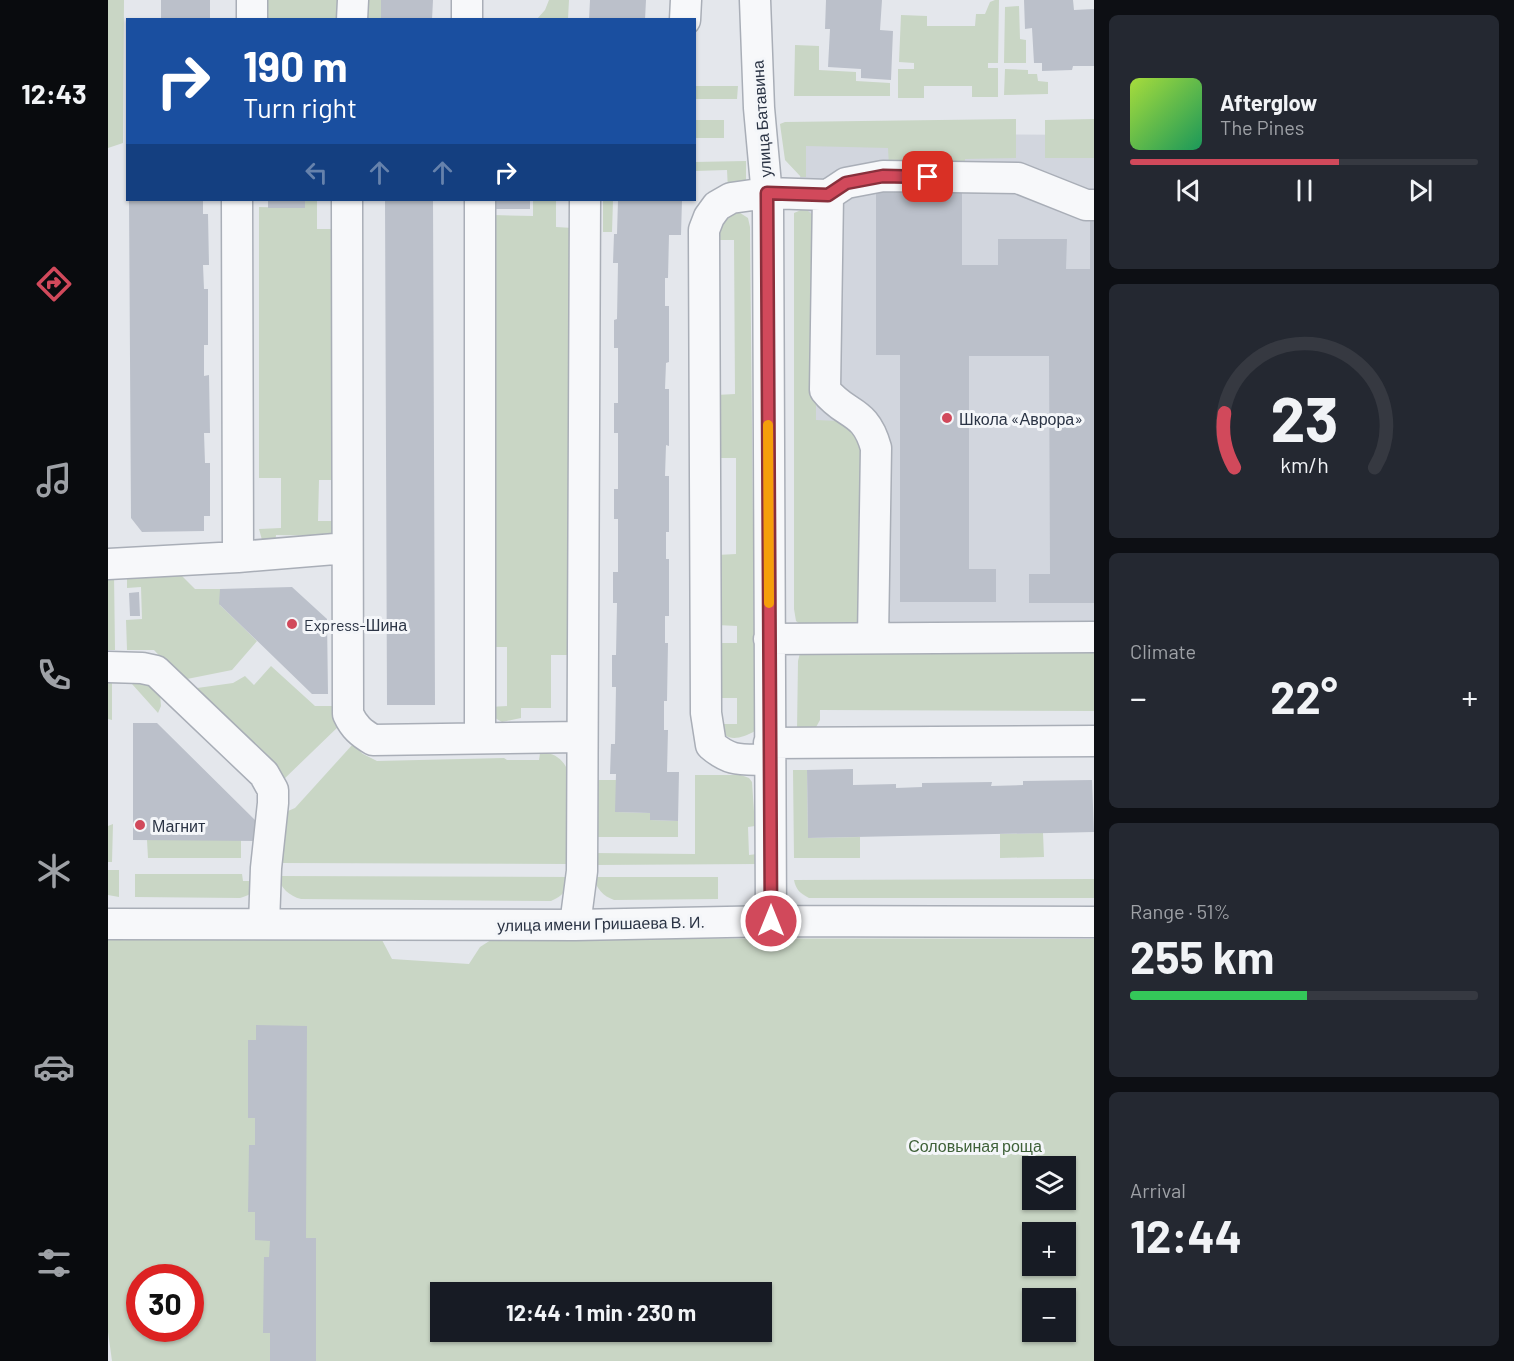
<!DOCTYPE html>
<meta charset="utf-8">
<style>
body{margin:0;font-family:Barlow,sans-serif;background:#242831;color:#f1f3f6;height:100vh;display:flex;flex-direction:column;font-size:22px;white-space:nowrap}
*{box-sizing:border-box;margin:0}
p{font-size:20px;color:#9ea1a6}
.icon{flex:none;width:33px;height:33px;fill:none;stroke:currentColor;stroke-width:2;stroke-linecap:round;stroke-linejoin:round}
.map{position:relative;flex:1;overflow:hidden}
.sheet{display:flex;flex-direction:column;gap:15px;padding:15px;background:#0d0f14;width:420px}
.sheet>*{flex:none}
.hud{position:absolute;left:18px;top:18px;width:570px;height:183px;border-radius:0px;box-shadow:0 2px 4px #0004;background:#1a4fa0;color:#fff;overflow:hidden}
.buttons{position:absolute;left:914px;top:1156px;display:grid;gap:12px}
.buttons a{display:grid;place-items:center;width:54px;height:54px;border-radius:0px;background:#171b24;box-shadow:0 2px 4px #0004;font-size:30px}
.speed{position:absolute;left:18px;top:1264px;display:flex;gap:12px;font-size:30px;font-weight:700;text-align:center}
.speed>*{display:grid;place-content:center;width:78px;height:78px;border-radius:50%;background:#171b24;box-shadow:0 2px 4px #0004;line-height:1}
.speed .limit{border:9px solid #d22;background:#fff;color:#111}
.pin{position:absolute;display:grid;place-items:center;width:51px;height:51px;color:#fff;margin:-26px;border-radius:12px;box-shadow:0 3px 9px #0006}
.me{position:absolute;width:66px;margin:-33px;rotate:0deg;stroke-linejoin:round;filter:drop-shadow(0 0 4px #0008)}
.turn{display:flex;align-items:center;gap:21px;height:126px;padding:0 18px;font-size:27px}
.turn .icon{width:78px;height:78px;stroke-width:2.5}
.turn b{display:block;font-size:42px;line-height:51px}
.lanes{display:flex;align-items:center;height:57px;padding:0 18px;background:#0003;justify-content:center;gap:30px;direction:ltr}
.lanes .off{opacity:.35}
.big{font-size:45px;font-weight:700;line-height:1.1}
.sheet .widget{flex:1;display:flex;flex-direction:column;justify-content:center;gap:9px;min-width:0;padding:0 21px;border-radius:9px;background:#242831}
.sheet .dial{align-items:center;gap:0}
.dial svg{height:156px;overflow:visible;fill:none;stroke:#363941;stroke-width:7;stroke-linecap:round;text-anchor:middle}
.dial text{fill:#f1f3f6;stroke:none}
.song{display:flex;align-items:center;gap:18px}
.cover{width:72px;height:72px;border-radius:9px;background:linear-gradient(135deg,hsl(80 70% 55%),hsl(150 70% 35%))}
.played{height:6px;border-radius:3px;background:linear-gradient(90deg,#d1495b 60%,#363941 60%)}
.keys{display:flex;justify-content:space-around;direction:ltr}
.heat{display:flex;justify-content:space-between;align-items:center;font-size:33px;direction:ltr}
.charge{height:9px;border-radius:4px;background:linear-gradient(90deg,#34c759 51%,#363941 0)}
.trip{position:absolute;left:322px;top:1282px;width:342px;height:60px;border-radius:0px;background:#171b24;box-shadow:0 2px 4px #0004;font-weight:700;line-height:60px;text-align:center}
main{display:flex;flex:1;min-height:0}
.tab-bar{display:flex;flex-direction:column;width:108px;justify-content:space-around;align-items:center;background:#090b0e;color:#9ea1a6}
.tab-bar .icon{width:42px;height:42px}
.tab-bar .selected{color:#d1495b}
.tab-bar b{font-size:27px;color:#f1f3f6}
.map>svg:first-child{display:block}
.built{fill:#d2d6de}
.green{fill:#c9d6c5;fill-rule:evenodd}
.building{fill:#bbc0ca}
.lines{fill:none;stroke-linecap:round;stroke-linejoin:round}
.minor-casing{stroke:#a9aeb7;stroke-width:33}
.minor{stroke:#f7f8fa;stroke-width:30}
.route-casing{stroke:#882f3b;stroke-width:15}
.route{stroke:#d1495b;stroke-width:10}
.slow{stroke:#f59e0b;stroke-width:10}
.poi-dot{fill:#d1495b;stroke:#f4f6f9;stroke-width:2}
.labels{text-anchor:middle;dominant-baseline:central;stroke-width:6;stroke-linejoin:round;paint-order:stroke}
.street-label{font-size:16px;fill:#2b3445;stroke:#f4f6f9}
.poi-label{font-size:16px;fill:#2b3445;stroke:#f4f6f9;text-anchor:start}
.park-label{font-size:16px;fill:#3f6138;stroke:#f4f6f9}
</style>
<main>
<nav class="tab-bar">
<b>12:43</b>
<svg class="icon selected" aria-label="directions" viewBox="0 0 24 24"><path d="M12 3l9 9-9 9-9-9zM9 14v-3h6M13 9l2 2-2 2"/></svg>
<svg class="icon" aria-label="music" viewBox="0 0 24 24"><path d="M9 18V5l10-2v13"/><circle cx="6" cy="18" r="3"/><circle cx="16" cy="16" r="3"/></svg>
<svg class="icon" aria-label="phone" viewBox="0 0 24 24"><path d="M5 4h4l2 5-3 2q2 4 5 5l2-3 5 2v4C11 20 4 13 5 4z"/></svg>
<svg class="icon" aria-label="climate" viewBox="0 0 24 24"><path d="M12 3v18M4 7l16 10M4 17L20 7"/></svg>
<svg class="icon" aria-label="car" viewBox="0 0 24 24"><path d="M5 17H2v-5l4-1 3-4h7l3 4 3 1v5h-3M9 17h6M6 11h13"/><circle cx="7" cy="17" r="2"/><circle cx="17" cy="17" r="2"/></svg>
<svg class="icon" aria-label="filters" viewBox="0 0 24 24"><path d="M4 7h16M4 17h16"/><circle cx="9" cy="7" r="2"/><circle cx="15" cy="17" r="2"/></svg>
</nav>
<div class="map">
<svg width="986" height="1361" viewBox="0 0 986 1361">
<rect width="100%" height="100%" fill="#e4e7ec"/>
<path class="built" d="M692,133l294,2v518l-293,1z"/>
<path class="green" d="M0,0h16l-1,143 -15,5z
M150,0h85l-1,19 -85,1z
M258,0h15v19l-15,1z
M441,0h20l-1,19h-31l8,-9z
M887,0h4l-1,63h-10v5h10v29h-26v-11h-48v12h-26v-29h16v-6l-15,-1 2,-47 26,1v10h48l1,-12h9l5,-12z
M911,6l1,33 6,1v23h-22l1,-56z
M687,45l24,1v24l37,2v9l34,2v13h-96z
M897,69l23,1v4h9l1,7 10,1v12l-44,1z
M587,86h43l-1,13h-42z
M908,119v39l-51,1v8h-76l-1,-19 -82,-2v31h-5l-16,-17 -5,-36 5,-2z
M986,119v39h-49v-38z
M587,120h29v18h-29z
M638,161v21l-18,8 -1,-20 -32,1 -1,-9z
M197,200h12v29h19l3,251h-20l-1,41h20l-4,13 -5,2 -53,-1 -1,10 -13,-5 -3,-11 22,-1v-50h-22v-271l45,1z
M425,200h23v27l17,1v427h-22v53h-30v10l-19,4 -7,-4 -6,-11 18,-1v-59h-18l4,-432 40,1z
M495,200h10l-1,32h-9z
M693,210l7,1 8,7v202l22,1 27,17 -5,182 -7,5h-52l-5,-4 -2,-12v-396z
M629,211l11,7 2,9 5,504c-15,8 -30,13 -37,-7h19v-26h-19l-1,-55h20v-17l-20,-1v-70l19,-1v-96h-19l-1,-63 19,-1 -1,-154h-19l6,-24z
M70,572l17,17h25v16l37,36 -25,29 -50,10 -28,-30h-27l-1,-30 16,-1 -1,-32 -14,1v-14z
M6,574l1,76h-7v-74z
M986,648v63l-274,-1v10l-5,9 -18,1 1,-69 3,-12z
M163,666l44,40h26v18l-59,57 -92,-92 43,-6 12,-7 9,9z
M0,681h4v39l-4,-1z
M40,683l12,10 1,13 -3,7 -26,-29z
M245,744l10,10 14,7 127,-3 3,2h32l1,-7c15,-1 23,6 29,20l1,91 -290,-1 8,-52 7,-3z
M685,770h14l1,68 52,-1v21h-66z
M587,775h46l8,3 3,4 3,44 -7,1 1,28 8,-1v10l-163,1v-12l101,1z
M490,780h18v32l34,1v7l28,1v16h-80z
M5,824l-1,38h-4v-36z
M935,833l1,24 -44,1v-24z
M39,840h94v18h-93z
M0,870h11v27l-11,-2z
M27,874h107l1,7h15c-4,11 -7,14 -18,17l-105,-1z
M169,876l293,1c-3,13 -7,19 -19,24l-250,-2c-12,-3 -20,-11 -24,-23z
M485,877h125v22l-104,1c-11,-4 -17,-11 -21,-23z
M986,879v19h-285c-9,-5 -13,-8 -15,-18z
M0,937l274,3 10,19 77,5 11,-17 14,-9 600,1v422h-982l-4,-29zM924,1167h33v33h-33zM924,1233h33v33h-33zM32,1278h50v51h-50zM333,1293h321v39h-321zM924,1299h33v33h-33z"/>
<path class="building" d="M53,0h49v20h-49z
M273,0h52l-1,20h-51z
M482,0h56l-1,20h-56z
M718,0h56l-2,30 13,1 -2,49 -30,-2v-9l-33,-2 2,-38h-5z
M916,0h49l1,10 20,-1v57h-21l-1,4 -30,1v-8h-8l-2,-35 -7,1z
M854,188v77h36v-26h69l-1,30h24v-48h4v382h-65v-29h21l-1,-218h-80v213h27v33h-96v-247h-24v-166z
M21,200h74v14h5l1,51h-6l1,24h4v56h-4v31l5,-1 1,58h-6l1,30h5v53h-6v15l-62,1 -11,-14z
M160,200h37v8h-37z
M277,200h48l2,505h-48z
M386,200h36v9h-36z
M510,200h64l-1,35h-12l-1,43h-3v28h4v56l-3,1 -1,26h4v57l-3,-1 -1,31h4v56h-3v27h3v57h-4v27h3l-1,58h-3v29h4l-1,42h12l-1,49 -28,-1v-7l-35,-1 1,-38h-6l1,-30h4l1,-57h-4v-32h4l1,-52h-4v-31h5v-53h-4v-30h4v-56h-4v-30h4v-55h-4v-28l3,-1 1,-56h-5l1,-29h3z
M184,587l35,32 1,75h-16l-93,-90 1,-15z
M31,592l1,24h-10l-1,-23z
M25,723h24l99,98v20l-123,-1z
M745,769v16l43,-1v4l26,-1v-4l70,-1 -1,4 32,-1v-4l69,-1 2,52 -286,6 -1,-68z
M148,1025l51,1 -1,212h10v123h-46v-28h-7l1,-76h5l1,-16 -15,-1v-28h-7l1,-67h6v-27h-7v-78h8z"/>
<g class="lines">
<g class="minor-casing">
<path id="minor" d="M144,0v20
M359,0v20
M647,0l4,108 9,99 3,714
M244,20l1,-20
M577,20l1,-20
M720,195l-3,195c21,27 40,18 51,58l-3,190
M129,200l1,357
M239,200l1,514c6,13 13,19 25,26l208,-3
M0,564l130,-7 109,-9
M661,639l325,-2
M0,667l34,1 14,3 108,103 9,16v13l-7,65 -2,56
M372,737v-537
M661,743l325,-2
M661,760c-27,-1 -37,3 -58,-15l-5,-32 -2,-483 5,-13 8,-11 14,-8 36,-5 61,2 18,-12 37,-7 135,2 68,27h8
M0,924l467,1 196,-4 323,1
M467,925l7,-54 3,-671"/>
</g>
<use href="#minor" class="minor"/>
</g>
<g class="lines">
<g class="route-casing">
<path id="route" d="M663,921l-4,-728 61,2 18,-12 37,-7 45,1"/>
</g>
<use href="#route" class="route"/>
<path class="slow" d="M660,425l1,178"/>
</g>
<g class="poi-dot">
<circle cx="839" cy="418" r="6"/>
<circle cx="184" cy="624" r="6"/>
<circle cx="32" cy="825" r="6"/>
</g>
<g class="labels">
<g class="street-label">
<text transform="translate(653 119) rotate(-94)">улица Батавина</text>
<text transform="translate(493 923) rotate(-1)">улица имени Гришаева В. И.</text>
</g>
<g class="poi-label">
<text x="851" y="418">Школа «Аврора»</text>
<text x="196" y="624">Express-Шина</text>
<text x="44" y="825">Магнит</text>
</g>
<g class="park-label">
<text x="867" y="1145">Соловьиная роща</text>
</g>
</g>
</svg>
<div class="buttons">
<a><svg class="icon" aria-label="layers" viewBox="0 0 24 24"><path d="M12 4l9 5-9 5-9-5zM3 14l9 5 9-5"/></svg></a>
<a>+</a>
<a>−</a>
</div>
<div class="speed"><div class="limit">30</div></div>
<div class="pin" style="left:820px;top:177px;background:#d93025"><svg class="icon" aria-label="arrive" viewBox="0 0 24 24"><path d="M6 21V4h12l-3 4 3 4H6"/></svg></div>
<svg class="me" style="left:663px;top:921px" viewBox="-20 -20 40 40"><circle r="17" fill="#d1495b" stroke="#fff" stroke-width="3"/><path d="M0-11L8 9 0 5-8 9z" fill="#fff"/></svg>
<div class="trip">12:44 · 1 min · 230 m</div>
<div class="hud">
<div class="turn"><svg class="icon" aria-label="right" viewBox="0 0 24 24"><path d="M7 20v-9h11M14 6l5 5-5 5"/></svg><div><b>190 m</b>Turn right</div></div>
<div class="lanes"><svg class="icon off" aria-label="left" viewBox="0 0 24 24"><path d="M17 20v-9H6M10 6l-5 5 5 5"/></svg><svg class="icon off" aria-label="ahead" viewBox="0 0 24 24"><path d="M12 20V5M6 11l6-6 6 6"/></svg><svg class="icon off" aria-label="ahead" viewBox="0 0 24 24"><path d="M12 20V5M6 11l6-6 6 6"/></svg><svg class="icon" aria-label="right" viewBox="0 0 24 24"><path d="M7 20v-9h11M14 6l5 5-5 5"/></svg></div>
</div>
</div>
<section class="sheet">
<div class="widget">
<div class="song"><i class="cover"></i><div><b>Afterglow</b><p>The Pines</p></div></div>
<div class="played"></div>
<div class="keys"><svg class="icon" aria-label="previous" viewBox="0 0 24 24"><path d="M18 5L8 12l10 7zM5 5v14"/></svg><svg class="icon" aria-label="pause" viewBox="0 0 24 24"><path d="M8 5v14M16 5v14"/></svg><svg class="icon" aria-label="next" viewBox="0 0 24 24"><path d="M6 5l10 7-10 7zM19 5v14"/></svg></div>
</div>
<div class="widget dial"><svg viewBox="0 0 100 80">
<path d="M14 69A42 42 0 1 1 86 69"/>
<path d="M14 69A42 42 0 0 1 9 41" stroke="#d1495b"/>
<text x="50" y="56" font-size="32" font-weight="700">23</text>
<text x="50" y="72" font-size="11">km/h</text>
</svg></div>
<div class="widget"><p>Climate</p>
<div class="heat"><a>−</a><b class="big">22°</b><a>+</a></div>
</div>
<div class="widget"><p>Range · 51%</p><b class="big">255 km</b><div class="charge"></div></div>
<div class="widget"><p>Arrival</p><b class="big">12:44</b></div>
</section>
</main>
